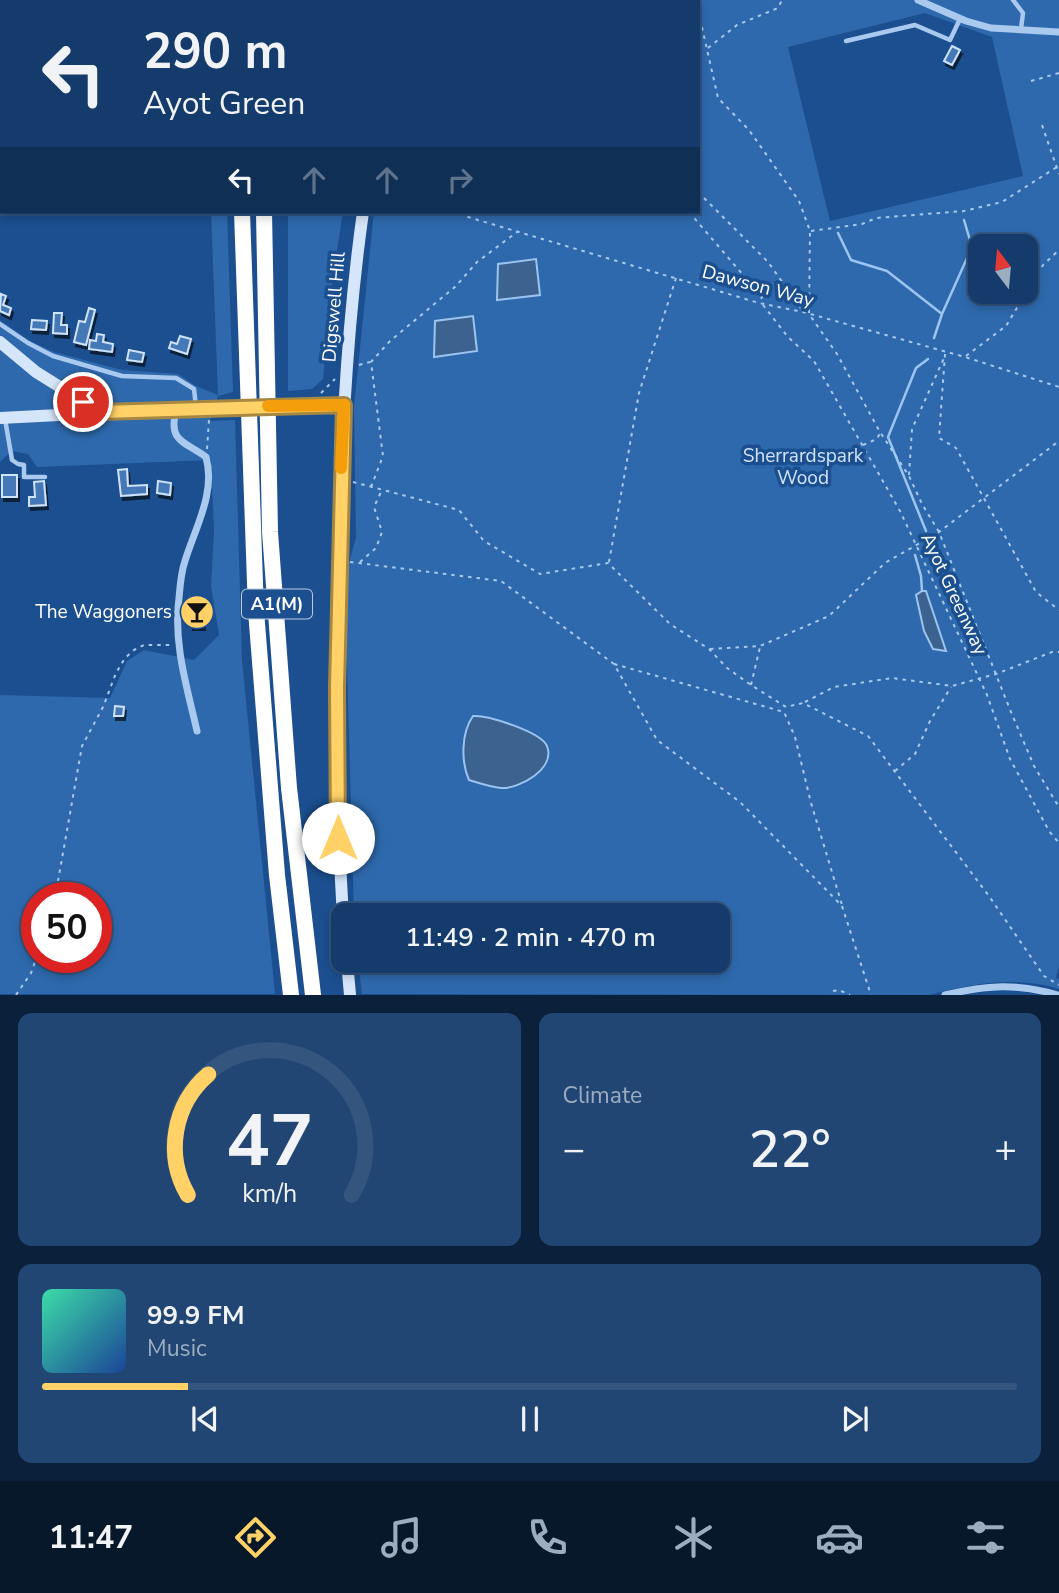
<!DOCTYPE html>
<meta charset="utf-8">
<style>
body{margin:0;font-family:"Nunito Sans",sans-serif;background:#214673;color:#f1f3f6;height:100vh;display:flex;flex-direction:column;font-size:26px;white-space:nowrap}
*{box-sizing:border-box;margin:0}
p{font-size:23px;color:#9dadc1}
.icon{flex:none;width:38px;height:38px;fill:none;stroke:currentColor;stroke-width:2;stroke-linecap:round;stroke-linejoin:round}
.map{position:relative;height:995px;overflow:hidden}
.side{display:flex;flex-direction:column;gap:18px;padding:18px;background:#0b203b;flex:1}
.side>*{flex:none}
.guide{position:absolute;left:0px;top:0px;width:700px;height:214px;box-shadow:0 4px 10px #0003,0 0 0 2px #33557e;background:#143b6b;color:#f1f3f6;overflow:hidden}
.needle{width:46px;rotate:344deg}
.buttons{position:absolute;left:968px;top:234px;display:grid;gap:14px}
.buttons a{display:grid;place-items:center;width:70px;height:70px;border-radius:14px;background:#143b6b;box-shadow:0 4px 10px #0003,0 0 0 2px #33557e;font-size:35px}
.speed{position:absolute;left:21px;top:882px;display:flex;gap:14px;font-size:35px;font-weight:700;text-align:center}
.speed>*{display:grid;place-content:center;width:91px;height:91px;border-radius:50%;background:#143b6b;box-shadow:0 4px 10px #0003,0 0 0 2px #33557e;line-height:1}
.speed .limit{border:10px solid #d22;background:#fff;color:#111}
.pin{position:absolute;display:grid;place-items:center;width:60px;height:60px;color:#fff;margin:-30px;border:4px solid #fff;border-radius:50%;box-shadow:0 2px 7px #0007}
.me{position:absolute;width:77px;margin:-38px;rotate:0deg;stroke-linejoin:round;filter:drop-shadow(0 0 5px #0008)}
.turn{display:flex;align-items:center;gap:24px;height:147px;padding:0 28px;font-size:32px}
.turn .icon{width:91px;height:91px;stroke-width:2.5}
.turn b{display:block;font-size:49px;line-height:60px}
.lanes{display:flex;align-items:center;height:66px;padding:0 28px;background:#0003;justify-content:center;gap:35px;direction:ltr}
.lanes .off{opacity:.35}
.big{font-size:52px;font-weight:600;line-height:1.1}
.side .tile{flex:1;display:flex;flex-direction:column;justify-content:center;gap:10px;min-width:0;padding:0 24px;border-radius:14px;background:#214673}
.side .dial{align-items:center;gap:0}
.dial svg{height:182px;overflow:visible;fill:none;stroke:#33557e;stroke-width:7;stroke-linecap:round;text-anchor:middle}
.dial text{fill:#f1f3f6;stroke:none}
.song{display:flex;align-items:center;gap:21px}
.cover{width:84px;height:84px;border-radius:10px;background:linear-gradient(135deg,hsl(160 70% 55%),hsl(220 70% 35%))}
.played{height:7px;border-radius:4px;background:linear-gradient(90deg,#ffd166 15%,#33557e 15%)}
.keys{display:flex;justify-content:space-around;direction:ltr}
.heat{display:flex;justify-content:space-between;align-items:center;font-size:38px;direction:ltr}
.side .tiles{flex:1;display:grid;gap:18px;grid-template-columns:1fr 1fr}
.tile:last-child{grid-column:span 2}
.trip{position:absolute;left:331px;top:903px;width:399px;height:70px;border-radius:14px;background:#143b6b;box-shadow:0 4px 10px #0003,0 0 0 2px #33557e;font-weight:600;line-height:70px;text-align:center}
.dock{display:flex;height:112px;justify-content:space-around;align-items:center;background:#08182b;color:#9dadc1}
.dock .icon{width:49px;height:49px}
.dock .on{color:#ffd166}
.dock b{font-size:32px;color:#f1f3f6}
.map>svg:first-child{display:block}
.green{fill:#2e69ad;fill-rule:evenodd}
.water{fill:#3c6290;stroke:#9cc4f0;stroke-width:2}
.lines{fill:none;stroke-linecap:round;stroke-linejoin:round}
.stream{stroke:#9cc4f0;stroke-width:2.5}
.building{fill:#4478b7;stroke:#cfe3fa;stroke-width:2;filter:url(#shadow)}
.path{stroke:#a9c9ee;stroke-width:2;stroke-dasharray:3.5 5;stroke-linecap:butt}
.lane{stroke:#a9c9ee;stroke-width:4.5}
.street{stroke:#a9c9ee;stroke-width:7}
.secondary{stroke:#d6e6fa;stroke-width:12}
.highway{stroke:#fff;stroke-width:16}
.secondary-bridge{stroke:#d6e6fa;stroke-width:12}
.route-casing{stroke:#a68842;stroke-width:18}
.route{stroke:#ffd166;stroke-width:12}
.slow{stroke:#f59e0b;stroke-width:12}
.labels{text-anchor:middle;dominant-baseline:central;stroke-width:7;stroke-linejoin:round;paint-order:stroke}
.shield{fill:#1b4f8f;stroke:#bbcadd;stroke-width:2}
.shield-label{font-size:18px;font-weight:bold;fill:#fff}
.street-label{font-size:19px;fill:#fff;stroke:#1b4f8f}
.park-label{font-size:19px;fill:#cfe3fa;stroke:#1b4f8f}
.poi-label{font-size:19px;fill:#fff;stroke:#1b4f8f;text-anchor:end}
</style>
<div class="map">
<svg width="1059" height="995" viewBox="0 0 1059 995">
<defs>
<filter id="shadow"><feDropShadow dx="2" dy="4" stdDeviation="0" flood-color="#0009"/></filter>
</defs>
<rect width="100%" height="100%" fill="#1b4f8f"/>
<path class="green" d="M413,0h646v967l-3,10 3,3v9c-43,-14 -87,-5 -130,6l-567,-1 -4,-33h360v-46h-364l-8,-286 1,-58 9,-34 -2,-131 20,-194h324v-210zM925,13l67,24 31,139 -193,45 -42,-174zM980,247h46v45h-46z
M211,212h16l6,180 -15,4 -8,25 25,-1 7,240 33,334h-275v-299l110,3 17,-37 17,-11 50,10 25,-25 -8,-49 3,-55 -3,-71 -174,7 -9,-13 -17,-3 -11,11v-142l30,21 24,11 68,18 56,4 18,12 22,9zM37,898h59v59h-59z
M288,212h55l-10,63 -10,104 -11,10 -24,2z"/>
<path class="water" d="M536,259l4,36 -43,5 1,-36z
M473,316l4,35 -43,6 1,-36z
M922,591h4l20,60 -13,-2 -9,-18 -8,-36z
M473,716c15,-1 68,16 74,30 9,23 -28,43 -46,42 -11,-1 -22,-5 -32,-8 -8,-18 -8,-47 4,-64z"/>
<g class="lines">
<path class="stream" d="M838,233l13,27 36,11 55,43
M934,338l8,-24 30,-67 -8,-27
M926,531l-38,-94 28,-69 12,-9
M915,555l6,21 1,15"/>
</g>
<path class="building" d="M952,46l8,4 -8,15 -8,-4z
M1,294l5,2 -3,9 8,3 -2,7 -9,-4z
M89,308l6,2 -9,35 -12,-3 5,-21 6,1z
M54,313h8l-1,12h6v9l-14,-1z
M32,320l15,1 -1,9 -15,-1z
M97,334l7,1 -1,7 10,2 -1,8 -23,-3 1,-9 6,1z
M180,336l11,3 -4,15 -18,-6 2,-6 6,2z
M129,350l15,3 -2,9 -15,-2z
M127,469l1,17 19,-1v9l-26,2 -3,-26z
M2,475h15v22h-15z
M44,481l2,24 -17,1v-9h6l-1,-15z
M158,481l13,2 -1,12 -13,-2z
M190,597h13v29h-12z
M115,706l9,1 -1,9h-9z"/>
<g class="lines">
<path class="path" d="M182,0v2
M465,0l1,2
M678,0l2,2
M538,2l1,-2
M698,20l3,3 17,75 31,32 50,71 11,30 -1,83 28,40 43,78 29,44 13,28 17,28 72,180 23,54 25,41
M708,48l29,-23 41,-17 4,-8
M1031,81l28,-8
M1042,125l17,49
M698,192l70,70 35,49
M451,212l308,91 44,9 162,45 94,30
M689,212l73,85 -3,5
M811,231l51,-7 14,-6 88,-7 38,-9 55,-35
M763,305l25,32 26,24 86,150 87,184 23,64 39,72 10,12
M945,354l-6,84 17,10 80,144 23,18
M966,356l40,-30 37,-61 16,-15
M359,365l11,-3
M321,393l14,-14
M863,445l14,-6 3,-6
M207,449l2,-29
M909,475l3,-46 32,-71
M353,482l106,28 25,31 56,33 68,-11 62,61 39,25 18,19 24,17 35,22 17,-4 65,33 121,160 55,80 15,9
M371,487l12,-31 -12,-94 19,-21 66,-55 21,-24 40,-30
M350,562l151,19 113,83 43,76 83,62 102,104 29,89
M360,562l16,-14 6,-16 -8,-25 7,-15
M609,562l30,-169 37,-115
M710,649l50,-3 69,-30 56,-53 54,-31 120,-91
M614,664l170,48 11,25 16,66 31,102
M751,685l9,-38
M805,702l29,-15 58,-9 60,8 44,-12 56,-22h7
M895,771l20,-17 15,-33 21,-34
M55,898l27,-152 21,-39 13,-34 9,-15 9,-8 10,-5h28
M833,991l6,-1 11,5
M16,995l15,-22 6,-17"/>
<path class="lane" d="M1013,0l10,13 -2,16
M846,41l69,-16 35,15 10,-21
M0,324l28,19 25,13 69,20 54,2 18,11 2,18
M5,419l7,41 6,4 6,1v12h21"/>
<path class="street" d="M918,0l48,21 25,7 68,4
M176,410c-8,32 8,31 30,47 10,36 -11,71 -21,104 -4,11 -5,25 -6,37 -6,45 8,89 18,133
M945,995c42,-10 71,-12 113,0"/>
<path class="secondary" d="M400,2v-2
M0,342l36,30 64,40
M307,404l37,1
M0,418l217,-11
M343,915c-7,-106 -7,-211 -5,-318 2,-129 7,-257 25,-385
M347,961l3,34"/>
<path class="highway" d="M253,2l1,-2
M276,2l1,-2
M242,212l14,399 21,264 14,120
M264,212l6,320 19,256 24,207"/>
<path class="secondary-bridge" d="M217,407l90,-3"/>
</g>
<g class="lines">
<g class="route-casing">
<path id="route" d="M83,402l17,10 244,-7 -7,282 1,151"/>
</g>
<use href="#route" class="route"/>
<path class="slow" d="M268,406l76,-1 -3,63"/>
</g>
<defs>
<g id="bar-disc" transform="scale(1.75)"><circle r="9.5" fill="#ffd166" stroke="#1b4f8f"/><path d="M-6-5H6L.8 .8V4.5H3.5V6h-7V4.5H-.8V.8Z" fill="#111"/></g>
</defs>
<g fill-rule="evenodd">
<use href="#bar-disc" x="197" y="612"/>
</g>
<g class="labels">
<rect class="shield" x="242" y="589.5" width="70" height="29" rx="5"/>
<g class="shield-label">
<text x="277" y="604">A1(M)</text>
</g>
<g class="street-label">
<text transform="translate(758 286) rotate(15)">Dawson Way</text>
<text transform="translate(334 307) rotate(-85)">Digswell Hill</text>
<text transform="translate(954 594) rotate(65)">Ayot Greenway</text>
</g>
<g class="park-label">
<text x="803" y="456">Sherrardspark<tspan x="803" dy="22">Wood</tspan></text>
</g>
<g class="poi-label">
<text x="172" y="612">The Waggoners</text>
</g>
</g>
</svg>
<div class="buttons">
<a><svg class="needle" viewBox="-14 -14 28 28"><path d="M0-13l5 13h-10z" fill="#e53935"/><path d="M0 13l5-13h-10z" fill="#9dadc1"/></svg></a>
</div>
<div class="speed"><div class="limit">50</div></div>
<div class="pin" style="left:83px;top:402px;background:#d93025"><svg class="icon" aria-label="arrive" viewBox="0 0 24 24"><path d="M6 21V4h12l-3 4 3 4H6"/></svg></div>
<svg class="me" style="left:338px;top:838px" viewBox="-20 -20 40 40"><circle r="19" fill="#fff"/><path d="M0-13L10 11 0 6-10 11z" fill="#ffd166"/></svg>
<div class="trip">11:49 · 2 min · 470 m</div>
<div class="guide">
<div class="turn"><svg class="icon" aria-label="left" viewBox="0 0 24 24"><path d="M17 20v-9H6M10 6l-5 5 5 5"/></svg><div><b>290 m</b>Ayot Green</div></div>
<div class="lanes"><svg class="icon" aria-label="left" viewBox="0 0 24 24"><path d="M17 20v-9H6M10 6l-5 5 5 5"/></svg><svg class="icon off" aria-label="ahead" viewBox="0 0 24 24"><path d="M12 20V5M6 11l6-6 6 6"/></svg><svg class="icon off" aria-label="ahead" viewBox="0 0 24 24"><path d="M12 20V5M6 11l6-6 6 6"/></svg><svg class="icon off" aria-label="right" viewBox="0 0 24 24"><path d="M7 20v-9h11M14 6l5 5-5 5"/></svg></div>
</div>
</div>
<section class="side">
<div class="tiles">
<div class="tile dial"><svg viewBox="0 0 100 80">
<path d="M14 69A42 42 0 1 1 86 69"/>
<path d="M14 69A42 42 0 0 1 23 16" stroke="#ffd166"/>
<text x="50" y="56" font-size="32" font-weight="700">47</text>
<text x="50" y="72" font-size="11">km/h</text>
</svg></div>
<div class="tile"><p>Climate</p>
<div class="heat"><a>−</a><b class="big">22°</b><a>+</a></div>
</div>
<div class="tile">
<div class="song"><i class="cover"></i><div><b>99.9 FM</b><p>Music</p></div></div>
<div class="played"></div>
<div class="keys"><svg class="icon" aria-label="previous" viewBox="0 0 24 24"><path d="M18 5L8 12l10 7zM5 5v14"/></svg><svg class="icon" aria-label="pause" viewBox="0 0 24 24"><path d="M8 5v14M16 5v14"/></svg><svg class="icon" aria-label="next" viewBox="0 0 24 24"><path d="M6 5l10 7-10 7zM19 5v14"/></svg></div>
</div>
</div>
</section>
<nav class="dock">
<b>11:47</b>
<svg class="icon on" aria-label="directions" viewBox="0 0 24 24"><path d="M12 3l9 9-9 9-9-9zM9 14v-3h6M13 9l2 2-2 2"/></svg>
<svg class="icon" aria-label="music" viewBox="0 0 24 24"><path d="M9 18V5l10-2v13"/><circle cx="6" cy="18" r="3"/><circle cx="16" cy="16" r="3"/></svg>
<svg class="icon" aria-label="phone" viewBox="0 0 24 24"><path d="M5 4h4l2 5-3 2q2 4 5 5l2-3 5 2v4C11 20 4 13 5 4z"/></svg>
<svg class="icon" aria-label="climate" viewBox="0 0 24 24"><path d="M12 3v18M4 7l16 10M4 17L20 7"/></svg>
<svg class="icon" aria-label="car" viewBox="0 0 24 24"><path d="M5 17H2v-5l4-1 3-4h7l3 4 3 1v5h-3M9 17h6M6 11h13"/><circle cx="7" cy="17" r="2"/><circle cx="17" cy="17" r="2"/></svg>
<svg class="icon" aria-label="filters" viewBox="0 0 24 24"><path d="M4 7h16M4 17h16"/><circle cx="9" cy="7" r="2"/><circle cx="15" cy="17" r="2"/></svg>
</nav>
